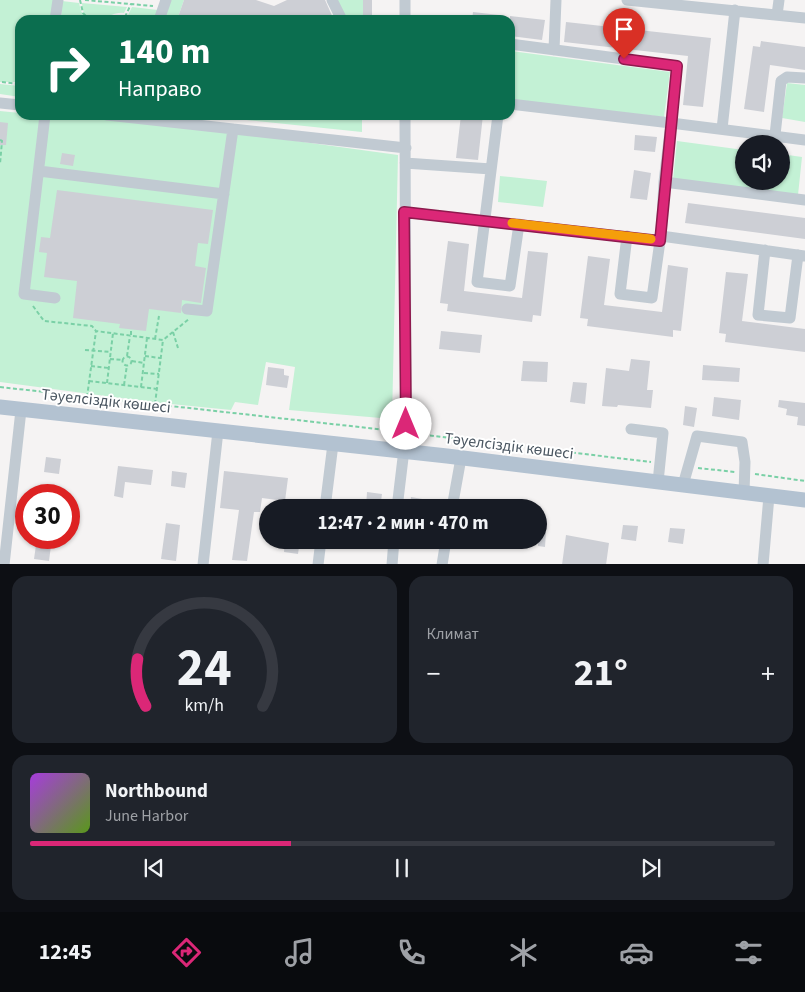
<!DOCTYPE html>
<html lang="ru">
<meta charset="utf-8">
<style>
body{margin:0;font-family:"Source Sans 3",sans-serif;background:#20242c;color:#f1f3f6;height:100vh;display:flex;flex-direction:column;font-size:19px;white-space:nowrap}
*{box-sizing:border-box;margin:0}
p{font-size:16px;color:#9ea1a6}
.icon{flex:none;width:28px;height:28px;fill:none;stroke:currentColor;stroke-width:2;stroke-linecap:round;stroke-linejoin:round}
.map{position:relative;height:564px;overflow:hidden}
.details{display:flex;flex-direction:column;gap:12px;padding:12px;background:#0d0f14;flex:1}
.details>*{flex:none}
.guide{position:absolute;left:15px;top:15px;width:500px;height:105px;border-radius:15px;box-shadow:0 1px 4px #0004;background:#0b6e4f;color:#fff;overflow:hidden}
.buttons{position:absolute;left:735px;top:135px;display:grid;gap:10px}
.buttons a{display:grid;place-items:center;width:55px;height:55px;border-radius:50%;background:#171b24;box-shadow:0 1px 4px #0004;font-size:25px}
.speed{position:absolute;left:15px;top:484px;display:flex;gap:10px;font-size:25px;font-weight:700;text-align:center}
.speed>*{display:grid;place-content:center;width:65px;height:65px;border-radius:50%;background:#171b24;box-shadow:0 1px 4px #0004;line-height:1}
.speed .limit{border:8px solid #d22;background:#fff;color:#111}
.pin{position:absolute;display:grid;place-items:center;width:42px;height:42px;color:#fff;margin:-51px -21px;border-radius:50% 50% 50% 0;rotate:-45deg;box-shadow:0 0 5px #0007}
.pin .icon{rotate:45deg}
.me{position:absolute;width:55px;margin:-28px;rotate:0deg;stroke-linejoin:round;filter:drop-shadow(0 0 4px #0008)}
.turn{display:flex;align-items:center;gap:18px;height:105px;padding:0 20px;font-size:22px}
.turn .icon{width:65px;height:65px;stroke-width:2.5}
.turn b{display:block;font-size:35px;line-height:42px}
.big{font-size:38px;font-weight:700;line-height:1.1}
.details .tile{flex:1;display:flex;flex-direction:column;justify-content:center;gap:8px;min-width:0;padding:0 18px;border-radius:15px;background:#20242c}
.details .dial{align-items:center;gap:0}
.dial svg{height:130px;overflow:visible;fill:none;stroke:#363941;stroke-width:7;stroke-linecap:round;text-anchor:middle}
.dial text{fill:#f1f3f6;stroke:none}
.song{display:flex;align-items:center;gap:15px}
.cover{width:60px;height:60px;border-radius:8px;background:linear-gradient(135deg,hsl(280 70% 55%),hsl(90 70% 35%))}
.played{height:5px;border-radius:2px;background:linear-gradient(90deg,#db2777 35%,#363941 35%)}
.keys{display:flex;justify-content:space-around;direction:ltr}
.heat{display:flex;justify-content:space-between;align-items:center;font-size:28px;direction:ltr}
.details .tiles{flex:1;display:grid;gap:12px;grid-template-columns:1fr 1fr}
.tile:last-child{grid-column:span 2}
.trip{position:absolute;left:259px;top:499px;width:288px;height:50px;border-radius:25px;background:#171b24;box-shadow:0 1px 4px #0004;font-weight:700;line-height:50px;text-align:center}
.dock{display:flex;height:80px;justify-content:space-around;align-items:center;background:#090b0e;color:#9ea1a6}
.dock .icon{width:35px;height:35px}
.dock .selected{color:#db2777}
.dock b{font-size:22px;color:#f1f3f6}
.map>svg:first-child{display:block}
.green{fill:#c3f1d5}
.building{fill:#cdcfd5}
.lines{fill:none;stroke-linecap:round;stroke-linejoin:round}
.path{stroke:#7ad0a6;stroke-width:2;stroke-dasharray:4 2.5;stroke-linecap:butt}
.minor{stroke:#c1cad2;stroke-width:11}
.major{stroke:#b3c2d1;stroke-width:15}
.route-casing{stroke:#8e194d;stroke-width:12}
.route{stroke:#db2777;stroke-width:9}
.slow{stroke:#f59e0b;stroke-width:9}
.labels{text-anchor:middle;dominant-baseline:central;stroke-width:4;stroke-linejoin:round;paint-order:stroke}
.street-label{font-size:16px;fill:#4a5661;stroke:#fff}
</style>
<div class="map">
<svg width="805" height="565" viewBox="0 0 805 565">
<rect width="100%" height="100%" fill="#f5f3f3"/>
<path class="green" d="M0,0h54l-2,20h-32v62h-20z
M170,0h14l-7,20h-14z
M337,0h26v20h-17z
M62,1l17,2 2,8 7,9h-27z
M82,3l45,4 -3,6c-14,-3 -40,22 -42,-10z
M132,7l26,3 -4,10h-19l-7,-5z
M511,51l159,21 -6,45 -154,-17z
M787,83l18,2v37l-23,-4z
M0,84l20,2v11l-20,-3z
M0,111l20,2v2h41l206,22 131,18 -6,264 -103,-9 6,-43 -29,-5 -8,43 -23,-3 -4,8 -80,-8 -151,-20z
M198,115h164v17z
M677,141l67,9v31h37v-27l21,3 -4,38 -125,-15z
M500,176l47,5 -4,26 -45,-5z"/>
<path class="building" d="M184,0h72l18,6 13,-6h38l9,20h-47l-2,-5 -12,5h-49l-15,-5 -2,5h-30z
M363,0h9v20h-9z
M473,12l26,3v5h-27z
M510,16l35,4 -3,20 -32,-4z
M566,22l145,16 -8,69 -20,-2 5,-49 -124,-14z
M761,41l44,6v23l-35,-5 -6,47 -20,-3 9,-63 7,1z
M461,115h22l-5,45 -22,-2z
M0,122l8,1 -2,22h-6z
M635,135l22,2 -2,15 -21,-2z
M62,153l13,2 -2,11 -13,-2z
M634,170l17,3 -4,27 -17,-2z
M57,190l156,20 -5,34 -10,-1 -3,23 11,2 -5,35 -19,-3 -1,13 -32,-4 -3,22 -27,-3 1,-4 -47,-6 4,-37 -33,-4 3,-24 -8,-1 2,-15 9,1z
M688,203l117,15v21l-120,-16z
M448,241l21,3 -5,47 58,7 6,-47 20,2 -7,63 -8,-1 -1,7 -85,-11 1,-7 -8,-1z
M588,256l22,3 -6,46 58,7 6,-47 20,3 -7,63 -8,-1v7l-86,-11 1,-7 -8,-1z
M726,272l22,2 -6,47 63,8v23l-80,-10 1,-8 -7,-1z
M441,331l41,4 -2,18 -41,-4z
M631,359l19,2 -3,29h6l-2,18 -33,-3 -1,2 -15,-1 4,-38 23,3z
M523,361l25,1 -1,20 -26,-1z
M703,365l37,3 -1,14 -37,-2z
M268,367l16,2v6l5,1 -2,12 -21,-3z
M573,382l14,1 -2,21 -15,-2z
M714,397l27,3 -2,20 -27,-4z
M779,400l26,3v23l-8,-1 1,-8 -12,-2 1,-6 -9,-2z
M685,406l12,2 -3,19 -11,-2z
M46,457l15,2 -2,15 -15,-2z
M118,466l35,4 -2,15 -26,-3 -2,16 -9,-2z
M172,471l15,2 -2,15 -14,-2z
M224,471l64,7 -3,23 -23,-3 -2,14h-6l-7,49 -15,-1 7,-50 -19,-2z
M367,492l15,2 -2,14 -14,-1z
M411,497l34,6v5h-35z
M166,523l14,2 -4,36 -15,-2z
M623,525l15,1 -2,15 -15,-2z
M670,528l15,1 -2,15 -15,-2z
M538,531l8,1 -1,15 -7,-1z
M566,535l43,8 -3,22h-44z
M285,540h15l-2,14 -14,-2z
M358,540h15l-1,9 -15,-2z
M36,545l15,1 -2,15 -15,-2z"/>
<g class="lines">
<path class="path" d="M80,0l3,13 7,7
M85,0l68,6
M125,17l6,-13
M108,20l12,-4 10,4
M2,82l18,2
M0,140l2,1 -2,23
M33,306l11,15 48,5 4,5 67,9 26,-21
M173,332l5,16
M131,335v-6
M155,339l4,-23
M85,350l26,2
M127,356l3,-20
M145,356l15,2
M122.5 361a4.5 4.5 0 1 1 9 0a4.5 4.5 0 1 1-9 0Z
M110,359l13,1
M132,361l12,2
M91,366l18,2
M144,373l15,1
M89,381l68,8
M107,383l6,-50
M124,385l3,-20
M0,387l395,44
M141,387l6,-49
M87,397l9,-66
M155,404l8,-64
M417,434l234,28
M698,468l37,4
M755,474l50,7"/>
<path class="minor" d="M332,0l10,20
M405,0v20
M627,0l178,18
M777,15l2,-15
M55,20l3,-20
M159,20l7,-20
M510,44l167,22 -6,57 134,17
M554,50l2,-50
M0,103l20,2
M510,104l161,19 -7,59
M45,115l-21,179 31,4
M107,115l299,33
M498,115l-21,167 33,4 9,-62
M722,129l13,-119
M775,135l6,-54 6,-4 18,1
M405,163l86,6
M39,171l185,23
M404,212l256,29 1,-5 144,20
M627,236l-7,58 32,4 8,-57
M661,236l3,-54 141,18
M765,250l-7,65 32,3 8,-63
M187,309l20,2 26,-182
M631,429l32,4 -5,49
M683,485l14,-49 45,6 3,20 -1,31
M325,508l8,-64
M397,508l9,-75 -1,-318
M452,508l9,-50
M4,565l17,-155
M203,565l15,-134
M318,565l3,-25
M392,565l2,-25
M442,565l4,-25
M763,565l6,-69"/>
<path class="major" d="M0,407l447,49 358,44"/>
</g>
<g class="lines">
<g class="route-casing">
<path id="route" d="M406,424l-2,-212 256,29 17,-175 -53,-7"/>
</g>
<use href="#route" class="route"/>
<path class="slow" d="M512,223l139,16"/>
</g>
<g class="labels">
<g class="street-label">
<text transform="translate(106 401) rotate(6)">Тәуелсіздік көшесі</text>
<text transform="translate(509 446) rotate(7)">Тәуелсіздік көшесі</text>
</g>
</g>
</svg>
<div class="buttons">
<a><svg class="icon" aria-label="sound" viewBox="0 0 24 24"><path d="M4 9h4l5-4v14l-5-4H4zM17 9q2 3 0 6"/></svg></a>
</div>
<div class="speed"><div class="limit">30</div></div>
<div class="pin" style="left:624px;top:59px;background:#d93025"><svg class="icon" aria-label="arrive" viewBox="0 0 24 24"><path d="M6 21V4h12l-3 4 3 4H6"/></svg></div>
<svg class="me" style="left:406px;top:424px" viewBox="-20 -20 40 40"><circle r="19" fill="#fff"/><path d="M0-13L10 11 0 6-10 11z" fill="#db2777"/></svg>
<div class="trip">12:47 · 2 мин · 470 m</div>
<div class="guide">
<div class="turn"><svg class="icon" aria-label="right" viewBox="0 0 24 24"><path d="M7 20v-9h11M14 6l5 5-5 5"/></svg><div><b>140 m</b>Направо</div></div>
</div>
</div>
<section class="details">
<div class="tiles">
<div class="tile dial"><svg viewBox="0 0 100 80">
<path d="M14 69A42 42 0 1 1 86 69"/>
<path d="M14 69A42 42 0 0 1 9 40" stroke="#db2777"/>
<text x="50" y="56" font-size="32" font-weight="700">24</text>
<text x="50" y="72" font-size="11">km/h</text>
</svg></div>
<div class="tile"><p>Климат</p>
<div class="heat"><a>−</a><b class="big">21°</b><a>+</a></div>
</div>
<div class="tile">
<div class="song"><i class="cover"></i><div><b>Northbound</b><p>June Harbor</p></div></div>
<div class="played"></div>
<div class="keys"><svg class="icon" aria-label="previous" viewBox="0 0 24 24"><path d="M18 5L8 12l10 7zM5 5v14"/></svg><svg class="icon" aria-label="pause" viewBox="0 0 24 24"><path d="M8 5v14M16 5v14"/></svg><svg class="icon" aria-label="next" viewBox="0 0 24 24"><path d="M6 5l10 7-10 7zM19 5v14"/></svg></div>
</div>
</div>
</section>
<nav class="dock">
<b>12:45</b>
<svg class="icon selected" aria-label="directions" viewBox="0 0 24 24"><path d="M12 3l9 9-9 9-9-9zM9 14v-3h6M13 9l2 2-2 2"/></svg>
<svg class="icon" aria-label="music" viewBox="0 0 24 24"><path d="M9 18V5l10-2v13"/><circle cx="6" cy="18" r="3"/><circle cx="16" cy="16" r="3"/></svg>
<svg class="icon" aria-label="phone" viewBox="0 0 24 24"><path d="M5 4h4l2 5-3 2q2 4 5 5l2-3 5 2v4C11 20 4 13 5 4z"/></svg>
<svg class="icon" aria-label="climate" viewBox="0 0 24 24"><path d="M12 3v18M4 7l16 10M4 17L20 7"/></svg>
<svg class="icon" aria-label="car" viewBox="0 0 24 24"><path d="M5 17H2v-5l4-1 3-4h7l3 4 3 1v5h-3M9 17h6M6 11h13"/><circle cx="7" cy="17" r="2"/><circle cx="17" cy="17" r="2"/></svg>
<svg class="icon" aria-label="filters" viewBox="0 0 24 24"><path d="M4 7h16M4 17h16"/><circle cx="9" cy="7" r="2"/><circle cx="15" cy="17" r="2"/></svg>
</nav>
